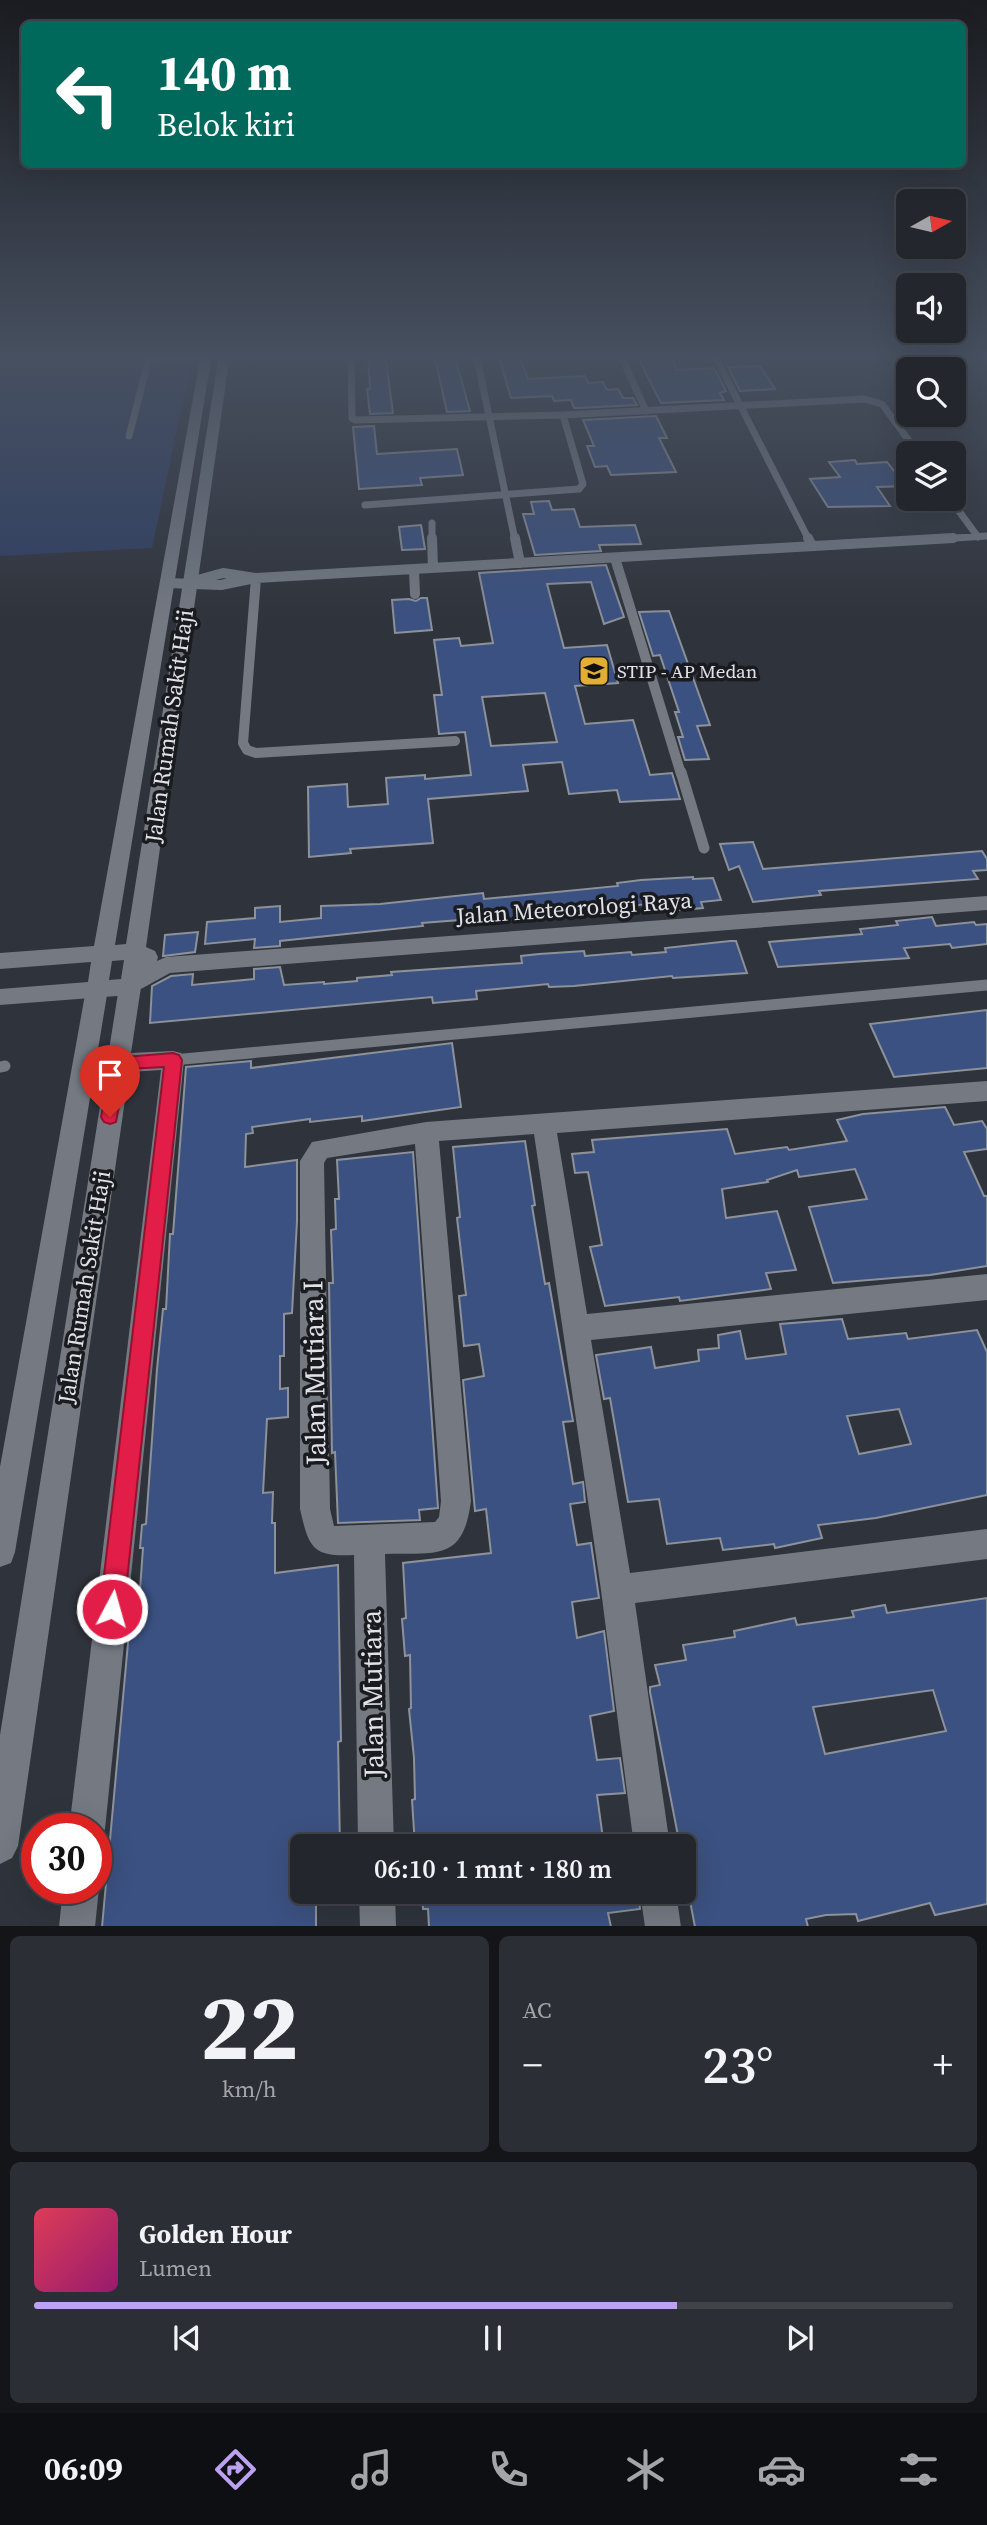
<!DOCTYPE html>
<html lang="id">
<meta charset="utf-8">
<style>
body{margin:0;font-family:"Source Serif 4",serif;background:#2b2e34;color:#f1f3f6;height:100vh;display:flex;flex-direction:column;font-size:26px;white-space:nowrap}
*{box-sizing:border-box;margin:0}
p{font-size:23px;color:#a3a5a9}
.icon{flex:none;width:38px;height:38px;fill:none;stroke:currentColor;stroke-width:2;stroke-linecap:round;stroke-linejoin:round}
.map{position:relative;height:1926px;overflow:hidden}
.drawer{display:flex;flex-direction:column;gap:10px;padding:10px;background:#131518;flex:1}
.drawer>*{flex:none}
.top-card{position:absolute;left:21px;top:21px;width:945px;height:147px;border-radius:10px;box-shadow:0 7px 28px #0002,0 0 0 2px #404348;background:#00695c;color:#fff;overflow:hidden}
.needle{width:46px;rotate:82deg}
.buttons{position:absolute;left:896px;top:189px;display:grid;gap:14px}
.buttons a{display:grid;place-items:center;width:70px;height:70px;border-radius:10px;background:#23262c;box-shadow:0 7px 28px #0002,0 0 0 2px #404348;font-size:35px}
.speed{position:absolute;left:21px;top:1813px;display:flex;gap:14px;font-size:35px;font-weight:700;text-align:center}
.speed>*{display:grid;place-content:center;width:91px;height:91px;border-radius:50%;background:#23262c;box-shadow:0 7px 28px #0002,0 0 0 2px #404348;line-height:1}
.speed .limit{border:10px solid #d22;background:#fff;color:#111}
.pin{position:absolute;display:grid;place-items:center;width:60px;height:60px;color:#fff;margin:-72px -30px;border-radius:50% 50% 50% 0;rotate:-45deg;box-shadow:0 0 7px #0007}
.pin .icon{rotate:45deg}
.me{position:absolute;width:77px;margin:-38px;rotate:6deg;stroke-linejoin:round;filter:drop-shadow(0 0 5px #0008)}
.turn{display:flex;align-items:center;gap:24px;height:147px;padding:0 21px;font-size:32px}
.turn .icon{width:91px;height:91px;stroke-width:2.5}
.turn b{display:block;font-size:49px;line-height:60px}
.big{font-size:52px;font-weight:600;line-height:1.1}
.drawer .tile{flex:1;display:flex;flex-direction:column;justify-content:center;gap:10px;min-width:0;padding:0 24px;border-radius:10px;background:#2b2e34}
.drawer .dial{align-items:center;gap:0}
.dial b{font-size:91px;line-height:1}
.song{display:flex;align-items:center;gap:21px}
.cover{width:84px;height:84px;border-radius:10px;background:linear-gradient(135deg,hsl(350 70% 55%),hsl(320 70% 35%))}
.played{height:7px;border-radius:4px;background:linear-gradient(90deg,#bca0f2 70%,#404348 70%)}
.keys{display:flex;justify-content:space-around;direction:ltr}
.heat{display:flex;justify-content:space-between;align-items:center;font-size:38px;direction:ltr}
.drawer .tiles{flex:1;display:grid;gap:10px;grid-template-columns:1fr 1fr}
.tile:last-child{grid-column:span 2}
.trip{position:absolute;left:290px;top:1834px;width:406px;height:70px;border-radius:10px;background:#23262c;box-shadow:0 7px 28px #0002,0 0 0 2px #404348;font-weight:600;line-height:70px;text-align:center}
.tab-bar{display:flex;height:112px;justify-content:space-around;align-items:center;background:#0e0f12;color:#a3a5a9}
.tab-bar .icon{width:49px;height:49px}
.tab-bar .active{color:#bca0f2}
.tab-bar b{font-size:32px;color:#f1f3f6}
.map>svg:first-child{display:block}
.green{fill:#2f3f63}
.building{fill:#3b5181;stroke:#8c919a;stroke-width:2;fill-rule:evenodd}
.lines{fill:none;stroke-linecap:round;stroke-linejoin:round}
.lane-far2{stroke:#747982;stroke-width:7}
.lane-far1{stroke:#747982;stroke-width:10}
.lane{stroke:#747982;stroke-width:11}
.street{fill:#747982;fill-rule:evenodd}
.secondary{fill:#747982;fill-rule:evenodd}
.route{fill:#e11d48;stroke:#92132f;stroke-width:2}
.labels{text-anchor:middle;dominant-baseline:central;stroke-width:7;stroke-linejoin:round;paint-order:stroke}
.far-poi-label{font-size:19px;fill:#dfe2e7;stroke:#191b1f;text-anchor:start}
.street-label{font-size:23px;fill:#dfe2e7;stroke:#191b1f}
.near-street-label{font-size:28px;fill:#dfe2e7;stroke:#191b1f}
</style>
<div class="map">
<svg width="987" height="1927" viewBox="0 0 987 1927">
<rect width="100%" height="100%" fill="#2f333b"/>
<path class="green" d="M0,354h193l-41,194 -152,8z"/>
<path class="building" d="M368,354h17l8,59 -23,1 -3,-25h3z
M434,354h20l16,57 -23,1z
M498,354h20l10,25 57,-3 3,7 15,-1 4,8 11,-1 5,9h10l4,7 -59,3h-4l-3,-8 -17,1 -2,-5 -41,2z
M636,354h33l8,16 37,-2 12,23 -6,2 4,7 -63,3z
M760,366l15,23 -35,2 -12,-24z
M656,416l11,22h-8l17,34 -65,3 -4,-9 -12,1 -8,-21h7l-11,-26z
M374,426l3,28 80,-5 6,26 -43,3 2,7 -63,4 -6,-62z
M855,460l2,4 30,-2 19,24 -29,1 13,19 -62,1 -18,-28 30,-2 -11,-15z
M549,501l3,9 22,-1 6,18 55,-2 6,19 -42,1 2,6 -66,4 -12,-41h11l-3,-12z
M421,525l4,24 -23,1 -3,-23z
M606,565l18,52 -20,7 -13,-42 -44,2 17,64 43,-3 11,38 -43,3 10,38 48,-4 17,55 22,-2 8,26 -60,3 -3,-12 -48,4 -7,-32 -39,3 5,26 -100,8 5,44 -83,6 1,4 -42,4 -1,-70 39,-3 1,23 40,-3 -2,-26 39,-3v4l46,-4 -6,-43 -26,2 -5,-39h8l-8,-55 25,-2 2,8 32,-3 -14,-70zM545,693l12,49 -66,4 -9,-49z
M421,598h6l5,32 -37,3 -3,-33 17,-1 7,2z
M669,611l41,114 -13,1 12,33 -24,1 -7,-23h5l-8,-25h4l-19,-57 -7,1 -14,-44z
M753,842l10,27 219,-18 5,8v11l-14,1 5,8 -159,12 2,4 -68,7 -14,-36 -10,4 -9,-26z
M693,877v2l20,-1 8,22 -20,2 2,6 -24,2 -4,-10 -58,8 1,4 -24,2 -1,-3 -95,11v-5l-76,6 1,3 -143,15v5l-26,2 1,-9 -50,5 2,-22 48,-4v-10l25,-2v16l41,-4v-12l59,-2 103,-11 1,6 134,-13 -1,-3 24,-3z
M932,917l4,9 38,-4 2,3 11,-1v20l-35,4 -2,-4 -46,4 5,10 -131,9 -9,-25 93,-8 -2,-5 38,-4 -2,-4z
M198,932l-3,20 -32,4 2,-21z
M730,941h6l11,32 -74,5 -1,-2 -98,10 -25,1 -1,-3 -72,7 1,8 -44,4 -1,-6 -282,26 2,-37 19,-10 22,-2 -1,11 62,-6v-10l26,-2 4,18 40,-3v2l33,-3v-3l35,-3 -1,-3 131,-9 -1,-7 18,-2 45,-3 1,5 46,-4 1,3 34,-3 -1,-4z
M987,1010v58l-93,9 -24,-53z
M452,1043l9,64 -99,14v-5l-52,6v-3l-58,8 1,6 -7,1 -1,33 52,-7v61l-5,92 -8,1v42h-4v33l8,-1v29l-21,2 -4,74 10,-1 -1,31h3v50l63,-8 3,176 -3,1 2,104h-37v46h13v35h-214l27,-295 8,-1 6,-83h-3l2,-23 4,-1 11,-155 6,-60h3l4,-75h3l13,-167 65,-6v7z
M945,1107l9,18 28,-4 5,8v20l-23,3 20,44h3v70l-57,9 -97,8 -24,-76 58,-8 -12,-30 -56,8 -2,-7 -30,10 1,2 -46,7 4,29 51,-7 19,59 -30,3 5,16 -91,12 -1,-4 -74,9 -15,-59 12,-2 -14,-73 -13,1 -3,-19 22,-2 -2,-12 135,-11 8,25 52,-7 2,3 58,-9 -10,-21 26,-6z
M525,1141l10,64 -3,1 13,78 4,-1 24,138 -10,1 10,62 10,-2 2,20 -15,2 7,41 14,-2 8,55 -27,4 5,36 27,-7 10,80 -24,5 7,44 23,-2 5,35 -28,2 7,51h-189l-3,-46 3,-1 -1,-41 -5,-49 2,-1 -1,-53 -5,1 -3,-37 4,-1 -3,-55 88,-10 -5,-44 -11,2 -2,-21 -10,-110 21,-4 -5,-32 -15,2 -5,-50 7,-1 -9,-77 3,-1 -7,-70z
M413,1152l25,356 -19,2 1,10 -82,3 -3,-71 -3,1 -3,-170h4l-2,-53 5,-1 -1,-30h4l-2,-39z
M842,1319l6,20 58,-6 2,6 69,-9 10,22v143l-111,23 -58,7 4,13 -47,10 -1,-4 -51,6 -3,-12 -53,6 -8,-45 -31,3 -18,-104 -6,1 -8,-44 55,-8 4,21 44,-7 -1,-11 21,-2 -1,-13 22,-4 6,28 40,-5 -6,-30zM899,1409l12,35 -52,10 -12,-38z
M987,1598v306l-52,11 -5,-12 -72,18 -2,-7 -30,1 -20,4 2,8h-113l-11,-57v-24h-4l-30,-154v-5l10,-2 -5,-20 31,-5 -3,-15 52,-8 -1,-6 61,-13 2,7 57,-8 -2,-6 33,-6 2,8zM933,1690l13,41 -121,23 -12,-47z
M422,1892h216l2,17 -32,4 3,14h-182l-1,-18h-5z"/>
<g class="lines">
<path class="lane-far2" d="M351,354l1,64 3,2 208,-5 301,-16 18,5 36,49
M476,354l39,186
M620,354l26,57
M714,354l95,186
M149,360l58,-4
M129,436l21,-82
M950,499l28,38
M365,505l214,-16 4,-5 -20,-69
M432,523v17
M922,540l65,-4"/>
<path class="lane-far1" d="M432,538l1,30
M515,538l5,25
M808,538l4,8
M615,558l66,216
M414,570l1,24
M190,582l33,-9 33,5 -13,165 4,7 9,3 199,-12
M167,583l54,2 35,-7 697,-40"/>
<path class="lane" d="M681,772l23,76
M173,1060l814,-75
M0,1067l5,-1"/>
<path class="street" d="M130,979l8,2 3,6 -10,66 42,-2 8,2 3,7 -79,769 -9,14v-14h-27l92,-759 -32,2 -111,774 -6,12 -12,6v-129l119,-748 3,-6z
M97,981l8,2 3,6 -93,563 -4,11 -11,4v-100l86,-478 3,-6z
M987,1081v20l-430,32 30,181 400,-40v26l-396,40 39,233 357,-44v30l-352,44 35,243h-36l-33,-256 -67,-456 -95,7 32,360c-8,62 -35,51 -86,53l9,292h-36l-4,-291c-42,2 -45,-7 -54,-46v-348l12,-19 114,-20zM415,1144l26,357 -2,16 -4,5 -101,4 -4,-17 -6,-346 3,-5z
M96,1881l3,7 -4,39h-36l4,-39h33z
M359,1892h36l1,35h-36z
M640,1892h36l5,35h-36z"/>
<path class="secondary" d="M201,354h11l-97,591 11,-1 93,-590h11l-84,593 9,4 3,6 -1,4 9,-4 821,-61v14l-817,63 -40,22 -130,10v-16l88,-7 3,-20 -91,7v-16l94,-7zM124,960l-3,19 -12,1 3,-19z"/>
</g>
<linearGradient id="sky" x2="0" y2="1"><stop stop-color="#1a1c20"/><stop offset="0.57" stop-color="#475060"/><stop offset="1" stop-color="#475060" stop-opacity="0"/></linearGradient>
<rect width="987" height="624" fill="url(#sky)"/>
<path class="route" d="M173,1053l6,2 3,5 -58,549 -4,9 -8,3 -8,-3 -4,-9 64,-542 -38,2 -10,53 -6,2 -6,-2 -3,-5 11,-59z"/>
<defs>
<g id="university-square" transform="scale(1.575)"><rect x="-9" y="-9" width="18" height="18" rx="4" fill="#e2af34" stroke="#191b1f"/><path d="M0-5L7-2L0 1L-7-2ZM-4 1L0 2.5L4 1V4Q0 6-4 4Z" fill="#111"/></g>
</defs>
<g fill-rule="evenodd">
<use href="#university-square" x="594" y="671"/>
</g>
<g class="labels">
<g class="far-poi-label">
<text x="617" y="671">STIP - AP Medan</text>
</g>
<g class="street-label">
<text transform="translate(169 726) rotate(-82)">Jalan Rumah Sakit Haji</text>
<text transform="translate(574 908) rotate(-4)">Jalan Meteorologi Raya</text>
<text transform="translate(84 1287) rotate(-81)">Jalan Rumah Sakit Haji</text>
</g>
<g class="near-street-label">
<text transform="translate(314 1373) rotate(-91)">Jalan Mutiara I</text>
<text transform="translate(372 1694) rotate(-91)">Jalan Mutiara</text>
</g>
</g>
</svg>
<div class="buttons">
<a><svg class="needle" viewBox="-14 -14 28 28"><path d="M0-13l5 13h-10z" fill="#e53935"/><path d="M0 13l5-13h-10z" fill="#a3a5a9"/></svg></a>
<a><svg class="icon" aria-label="sound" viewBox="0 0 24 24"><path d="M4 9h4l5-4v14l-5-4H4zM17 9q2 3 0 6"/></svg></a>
<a><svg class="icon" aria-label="search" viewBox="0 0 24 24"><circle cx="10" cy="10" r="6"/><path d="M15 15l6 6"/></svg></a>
<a><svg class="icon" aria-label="layers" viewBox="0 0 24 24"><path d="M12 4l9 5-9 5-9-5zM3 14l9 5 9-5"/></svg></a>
</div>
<div class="speed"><div class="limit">30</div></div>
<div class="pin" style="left:110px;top:1117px;background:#d93025"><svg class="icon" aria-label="arrive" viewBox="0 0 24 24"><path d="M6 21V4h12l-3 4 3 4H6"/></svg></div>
<svg class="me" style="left:112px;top:1609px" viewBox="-20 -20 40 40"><circle r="17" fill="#e11d48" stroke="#fff" stroke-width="3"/><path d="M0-11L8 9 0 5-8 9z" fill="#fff"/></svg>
<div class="trip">06:10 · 1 mnt · 180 m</div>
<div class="top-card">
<div class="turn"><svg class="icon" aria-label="left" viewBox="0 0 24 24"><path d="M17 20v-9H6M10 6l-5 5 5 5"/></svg><div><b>140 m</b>Belok kiri</div></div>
</div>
</div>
<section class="drawer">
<div class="tiles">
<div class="tile dial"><b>22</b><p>km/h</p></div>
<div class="tile"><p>AC</p>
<div class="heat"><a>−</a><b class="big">23°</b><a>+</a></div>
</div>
<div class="tile">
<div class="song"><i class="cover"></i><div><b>Golden Hour</b><p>Lumen</p></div></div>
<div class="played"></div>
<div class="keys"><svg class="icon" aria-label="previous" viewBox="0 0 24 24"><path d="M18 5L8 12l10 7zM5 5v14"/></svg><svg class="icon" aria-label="pause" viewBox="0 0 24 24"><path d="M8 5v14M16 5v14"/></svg><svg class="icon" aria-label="next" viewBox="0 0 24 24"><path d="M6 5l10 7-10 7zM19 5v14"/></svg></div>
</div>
</div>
</section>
<nav class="tab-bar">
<b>06:09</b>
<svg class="icon active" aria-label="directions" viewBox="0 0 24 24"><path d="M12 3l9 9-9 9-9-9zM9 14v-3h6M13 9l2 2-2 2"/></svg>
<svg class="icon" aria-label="music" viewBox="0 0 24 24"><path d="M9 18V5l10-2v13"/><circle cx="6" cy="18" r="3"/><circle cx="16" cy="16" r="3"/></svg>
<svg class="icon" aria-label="phone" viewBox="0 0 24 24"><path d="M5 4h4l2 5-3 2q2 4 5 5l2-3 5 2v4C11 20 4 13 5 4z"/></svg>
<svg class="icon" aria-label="climate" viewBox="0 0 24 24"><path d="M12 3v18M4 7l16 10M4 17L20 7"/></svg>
<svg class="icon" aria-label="car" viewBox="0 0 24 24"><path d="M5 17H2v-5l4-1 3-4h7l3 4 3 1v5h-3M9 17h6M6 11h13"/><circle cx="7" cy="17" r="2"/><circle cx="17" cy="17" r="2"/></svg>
<svg class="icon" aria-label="filters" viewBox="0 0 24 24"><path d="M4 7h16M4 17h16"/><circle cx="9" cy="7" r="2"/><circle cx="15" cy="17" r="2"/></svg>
</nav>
